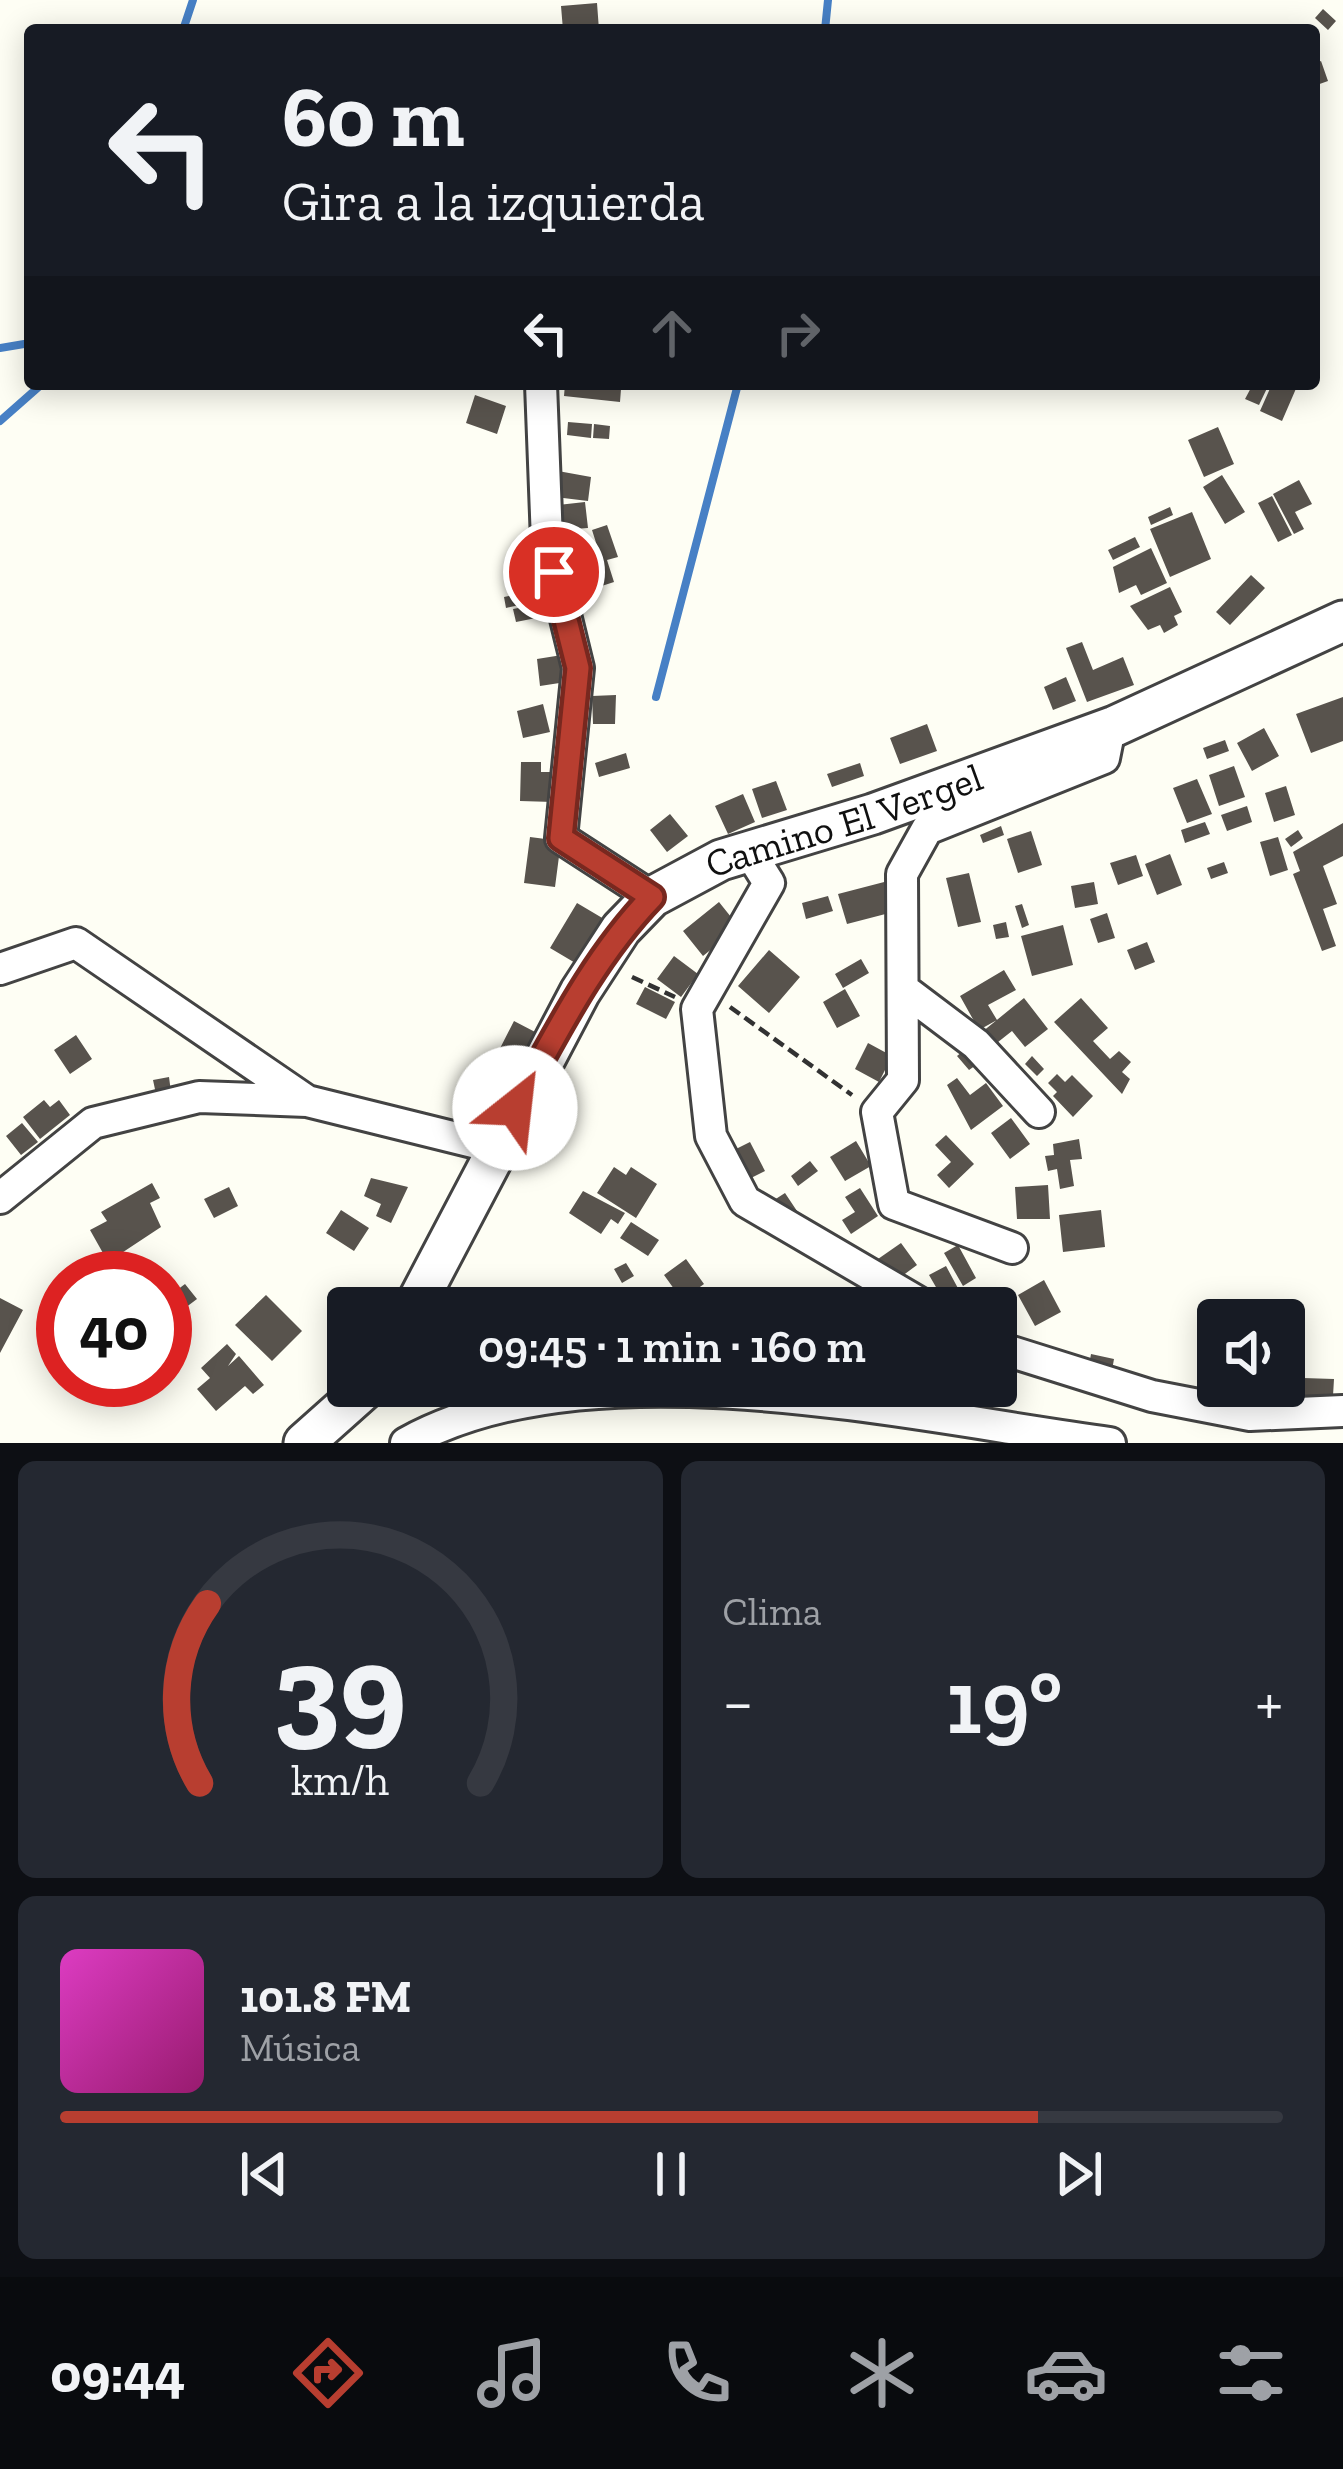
<!DOCTYPE html>
<html lang="es">
<meta charset="utf-8">
<style>
body{margin:0;font-family:"Zilla Slab",serif;background:#242831;color:#f1f3f6;height:100vh;display:flex;flex-direction:column;font-size:45px;white-space:nowrap}
*{box-sizing:border-box;margin:0}
p{font-size:39px;color:#9ea1a6}
.icon{flex:none;width:66px;height:66px;fill:none;stroke:currentColor;stroke-width:2;stroke-linecap:round;stroke-linejoin:round}
.map{position:relative;height:1443px;overflow:hidden}
.details{display:flex;flex-direction:column;gap:18px;padding:18px;background:#0d0f14;flex:1}
.details>*{flex:none}
.hud{position:absolute;left:24px;top:24px;width:1296px;height:366px;border-radius:12px;box-shadow:0 6px 30px #0003;background:#171b24;color:#f1f3f6;overflow:hidden}
.controls{position:absolute;left:1197px;top:1299px;display:grid;gap:24px}
.controls a{display:grid;place-items:center;width:108px;height:108px;border-radius:12px;background:#171b24;box-shadow:0 6px 30px #0003;font-size:60px}
.speed{position:absolute;left:36px;top:1251px;display:flex;gap:24px;font-size:60px;font-weight:700;text-align:center}
.speed>*{display:grid;place-content:center;width:156px;height:156px;border-radius:50%;background:#171b24;box-shadow:0 6px 30px #0003;line-height:1}
.speed .limit{border:18px solid #d22;background:#fff;color:#111}
.pin{position:absolute;display:grid;place-items:center;width:102px;height:102px;color:#fff;margin:-51px;border:6px solid #fff;border-radius:50%;box-shadow:0 3px 12px #0007}
.me{position:absolute;width:132px;margin:-66px;rotate:29deg;stroke-linejoin:round;filter:drop-shadow(0 0 9px #0008)}
.turn{display:flex;align-items:center;gap:42px;height:252px;padding:0 60px;font-size:54px}
.turn .icon{width:156px;height:156px;stroke-width:2.5}
.turn b{display:block;font-size:84px;line-height:102px}
.lanes{display:flex;align-items:center;height:114px;padding:0 60px;background:#0003;justify-content:center;gap:60px;direction:ltr}
.lanes .off{opacity:.35}
.big{font-size:90px;font-weight:600;line-height:1.1}
.details .widget{flex:1;display:flex;flex-direction:column;justify-content:center;gap:18px;min-width:0;padding:0 42px;border-radius:18px;background:#242831}
.details .dial{align-items:center;gap:0}
.dial svg{height:312px;overflow:visible;fill:none;stroke:#363941;stroke-width:7;stroke-linecap:round;text-anchor:middle}
.dial text{fill:#f1f3f6;stroke:none}
.song{display:flex;align-items:center;gap:36px}
.cover{width:144px;height:144px;border-radius:18px;background:linear-gradient(135deg,hsl(310 70% 55%),hsl(320 70% 35%))}
.played{height:12px;border-radius:6px;background:linear-gradient(90deg,#b83e30 80%,#363941 80%)}
.keys{display:flex;justify-content:space-around;direction:ltr}
.heat{display:flex;justify-content:space-between;align-items:center;font-size:66px;direction:ltr}
.details .tiles{flex:1;display:grid;gap:18px;grid-template-columns:1fr 1fr}
.widget:last-child{grid-column:span 2}
.trip{position:absolute;left:327px;top:1287px;width:690px;height:120px;border-radius:12px;background:#171b24;box-shadow:0 6px 30px #0003;font-weight:600;line-height:120px;text-align:center}
.dock{display:flex;height:192px;justify-content:space-around;align-items:center;background:#090b0e;color:#9ea1a6}
.dock .icon{width:84px;height:84px}
.dock .active{color:#b83e30}
.dock b{font-size:54px;color:#f1f3f6}
.map>svg:first-child{display:block}
.lines{fill:none;stroke-linecap:round;stroke-linejoin:round}
.stream{stroke:#4780c5;stroke-width:8}
.building{fill:#58534d}
.minor-casing{stroke:#434343;stroke-width:36}
.tertiary-casing{stroke:#434343;stroke-width:45}
.path{stroke:#323232;stroke-width:4.5;stroke-dasharray:12 6;stroke-linecap:butt}
.minor{stroke:#fff;stroke-width:30}
.tertiary{stroke:#fff;stroke-width:39}
.route-casing{stroke:#78281f;stroke-width:30}
.route{stroke:#b83e30;stroke-width:21}
.labels{text-anchor:middle;dominant-baseline:central;stroke-width:12;stroke-linejoin:round;paint-order:stroke}
.street-label{font-size:39px;fill:#101010;stroke:#fff}
</style>
<div class="map">
<svg width="1343" height="1443" viewBox="0 0 1343 1443">
<rect width="100%" height="100%" fill="#fefef4"/>
<g class="lines">
<path class="stream" d="M183,30l10,-30
M825,30l3,-30
M0,348l30,-5
M0,421l42,-37
M656,697l82,-313"/>
</g>
<path class="building" d="M597,3l2,27h-36l-2,-24z
M1323,9l13,12 -8,9 -13,-12z
M1321,61l7,20 -14,5v-22z
M565,384l56,5 -1,13 -56,-6z
M1253,384h16l-10,21 -14,-6z
M1272,384h26l-16,37 -22,-10z
M475,395l31,11 -9,28 -31,-11z
M568,422l24,2 -1,14 -24,-3z
M594,424l16,2 -1,13 -16,-1z
M1218,427l16,37 -30,13 -16,-37z
M558,471l33,6 -3,24 -33,-4z
M1222,475l23,37 -20,12 -22,-37z
M1299,480l13,24 -17,8 9,17 -10,5 -21,-40z
M1272,496l20,39 -14,7 -20,-39z
M585,502l3,26 -27,2 -3,-25z
M1170,507l3,8 -22,10 -3,-8z
M1192,512l19,47 -41,18 -20,-48z
M607,525l11,32 -11,3 7,22 -34,11 -11,-34 29,-10 -6,-19z
M1135,537l5,10 -27,13 -5,-10z
M1151,548l16,35 -26,12 -5,-10 -17,8 -6,-26z
M1251,575l14,13 -35,37 -14,-13z
M1170,587l12,25 -8,4 4,9 -14,8 -4,-8 -12,5 -18,-24z
M540,590l2,10 -36,8 -2,-11z
M539,604l2,13 -25,5 -3,-13z
M1082,642l11,28 30,-13 11,28 -47,17 -21,-54z
M562,655l4,27 -26,4 -3,-27z
M1066,677l10,24 -23,9 -9,-23z
M616,695l-1,29h-22l-1,-28z
M1343,697v44l-32,12 -15,-39z
M543,704l7,28 -27,6 -6,-27z
M927,724l10,27 -37,13 -10,-26z
M1264,728l15,28 -27,15 -15,-28z
M1225,740l4,11 -22,8 -4,-11z
M626,753l4,15 -31,9 -4,-14z
M521,762h20v10h13l-1,30 -33,-1z
M860,763l4,13 -32,11 -5,-13z
M1234,766l11,31 -26,9 -10,-31z
M1197,779l15,35 -25,9 -14,-35z
M776,781l11,29 -25,8 -10,-29z
M1286,786l9,29 -21,7 -9,-29z
M743,794l12,28 -27,12 -13,-28z
M1247,806l5,16 -25,9 -6,-16z
M670,814l18,22 -21,16 -17,-22z
M1205,822l5,12 -25,9 -4,-13z
M1343,823v33l-20,10 14,38 -14,5 13,37 -14,5 -29,-77 7,-3 -7,-19z
M1001,826l3,9 -21,8 -3,-8z
M1298,830l5,8 -12,9 -6,-8z
M1031,831l11,34 -24,8 -11,-34z
M530,837l31,4 -6,46 -31,-4z
M1278,837l10,33 -18,6 -10,-34z
M1170,854l12,31 -25,10 -12,-31z
M1136,855l7,21 -25,9 -8,-22z
M1224,862l4,11 -17,6 -4,-11z
M969,873l12,49 -23,5 -12,-49z
M888,881l9,30 -50,13 -9,-30z
M1094,882l4,22 -23,4 -4,-22z
M828,896l5,15 -27,8 -4,-16z
M719,902l20,25 -36,29 -20,-25z
M577,903l27,16 -27,45 -27,-16z
M1022,904l7,21 -7,3 -7,-22z
M1107,913l8,25 -17,5 -8,-24z
M1006,922l3,15 -13,2 -3,-14z
M1063,925l10,40 -41,11 -11,-40z
M1147,942l8,20 -20,8 -8,-20z
M769,950l31,27 -31,36 -31,-27z
M674,956l24,18 -17,23 -24,-18z
M861,959l8,14 -26,15 -8,-14z
M1004,970l12,20 -28,15 9,15 -18,10 -19,-34z
M645,987l30,15 -9,17 -30,-15z
M845,989l15,27 -23,12 -14,-26z
M1024,998l24,31 -23,18 -13,-16 -19,15 -11,-14z
M1081,998l27,30 -15,13 17,18 9,-8 12,11 -9,10 8,7 -8,15 -68,-72z
M514,1021l23,12 -23,45 -23,-12z
M76,1035l16,24 -22,15 -16,-24z
M868,1043l24,13 -13,26 -24,-13z
M967,1048l12,15 -10,7 -12,-14z
M1032,1056l12,13 -7,7 -12,-12z
M1057,1074l8,8 7,-7 21,21 -20,21 -20,-21 4,-4 -9,-9z
M169,1077l2,15 -15,2 -3,-14z
M957,1078l13,17 16,-12 17,23 -32,24 -24,-45z
M44,1100l6,7 9,-7 11,15 -30,24 -17,-22z
M469,1102l16,4 -5,18 -16,-5z
M1011,1118l19,26 -20,15 -19,-26z
M22,1123l16,19 -17,13 -15,-19z
M946,1135l28,29 -25,24 -12,-13 14,-13 -16,-17z
M1079,1139l3,20 -12,1 4,26 -14,3 -3,-20 -9,2 -3,-15 9,-1 -1,-11z
M856,1141l15,25 -26,15 -15,-24z
M750,1142l15,29 -16,8 -15,-29z
M810,1161l8,10 -20,15 -7,-10z
M614,1167l12,8 5,-8 26,17 -21,34 -39,-25z
M371,1178l37,9 -17,36 -15,-7 5,-12 -17,-8z
M152,1183l8,15 -10,5 11,24 -53,35 -18,-32 17,-9 -6,-9z
M1048,1185l2,34h-33l-2,-32z
M229,1187l9,19 -24,12 -10,-19z
M860,1188l18,28 -27,18 -9,-14 13,-8 -10,-15z
M583,1191l42,22 -7,11 -7,-5 -10,15 -32,-21z
M785,1193l12,18 -14,9 -12,-18z
M341,1210l28,18 -15,23 -28,-18z
M1101,1210l4,37 -42,5 -4,-37z
M631,1222l28,18 -11,16 -28,-18z
M901,1243l16,22 -23,17 -16,-23z
M958,1245l18,33 -13,8 -19,-33z
M686,1259l18,25 -22,16 -18,-25z
M626,1263l8,13 -12,7 -8,-14z
M946,1266l14,26 -16,9 -15,-26z
M1044,1280l17,32 -26,14 -17,-31z
M185,1284l12,15 -24,18 -8,-18z
M266,1295l36,36 -30,30 -37,-36z
M0,1298l23,12 -23,43z
M227,1344l9,10 -8,12 11,-10 25,29 -11,9 -8,-8 -29,25 -19,-22 13,-11 -9,-10z
M1204,1347l14,3v16l-17,-3z
M1091,1354l23,5 -3,17 -23,-5z
M1303,1378l31,1 -1,17h-30z
M976,1386h14l-2,15 -14,-2z"/>
<g class="lines">
<g class="minor-casing">
<path id="minor" d="M541,384l6,157 31,127 -17,170 91,59
M749,851l20,32 -72,126 14,127 34,65 183,107
M0,969l76,-26 231,158
M903,989l73,55 63,68
M0,1198l93,-75 106,-26 108,4 186,46
M1012,1248l-118,-44 -17,-92 26,-32 -1,-206 25,-45 177,-71 6,-30
M996,1347l156,49 98,19 93,-4
M406,1443c185,-103 502,-27 704,0"/>
</g>
<g class="tertiary-casing">
<g id="tertiary">
<path id="s1" d="M414,1308l166,-316 41,-63 31,-32 69,-37 152,-46 242,-88 228,-105"/>
<path d="M304,1443l64,-57"/>
</g>
</g>
<path class="path" d="M632,977l43,20
M730,1007l122,88"/>
<use href="#minor" class="minor"/>
<use href="#tertiary" class="tertiary"/>
</g>
<g class="lines">
<g class="route-casing">
<path id="route" d="M515,1108c41,-74 78,-150 137,-211l-91,-59 17,-170 -24,-96"/>
</g>
<use href="#route" class="route"/>
</g>
<g class="labels">
<g class="street-label">
<text stroke="none"><textPath href="#s1" startOffset="684">Camino El Vergel</textPath></text>
</g>
</g>
</svg>
<div class="controls">
<a><svg class="icon" aria-label="sound" viewBox="0 0 24 24"><path d="M4 9h4l5-4v14l-5-4H4zM17 9q2 3 0 6"/></svg></a>
</div>
<div class="speed"><div class="limit">40</div></div>
<div class="pin" style="left:554px;top:572px;background:#d93025"><svg class="icon" aria-label="arrive" viewBox="0 0 24 24"><path d="M6 21V4h12l-3 4 3 4H6"/></svg></div>
<svg class="me" style="left:515px;top:1108px" viewBox="-20 -20 40 40"><circle r="19" fill="#fff"/><path d="M0-13L10 11 0 6-10 11z" fill="#b83e30"/></svg>
<div class="trip">09:45 · 1 min · 160 m</div>
<div class="hud">
<div class="turn"><svg class="icon" aria-label="left" viewBox="0 0 24 24"><path d="M17 20v-9H6M10 6l-5 5 5 5"/></svg><div><b>60 m</b>Gira a la izquierda</div></div>
<div class="lanes"><svg class="icon" aria-label="left" viewBox="0 0 24 24"><path d="M17 20v-9H6M10 6l-5 5 5 5"/></svg><svg class="icon off" aria-label="ahead" viewBox="0 0 24 24"><path d="M12 20V5M6 11l6-6 6 6"/></svg><svg class="icon off" aria-label="right" viewBox="0 0 24 24"><path d="M7 20v-9h11M14 6l5 5-5 5"/></svg></div>
</div>
</div>
<section class="details">
<div class="tiles">
<div class="widget dial"><svg viewBox="0 0 100 80">
<path d="M14 69A42 42 0 1 1 86 69"/>
<path d="M14 69A42 42 0 0 1 16 23" stroke="#b83e30"/>
<text x="50" y="56" font-size="32" font-weight="700">39</text>
<text x="50" y="72" font-size="11">km/h</text>
</svg></div>
<div class="widget"><p>Clima</p>
<div class="heat"><a>−</a><b class="big">19°</b><a>+</a></div>
</div>
<div class="widget">
<div class="song"><i class="cover"></i><div><b>101.8 FM</b><p>Música</p></div></div>
<div class="played"></div>
<div class="keys"><svg class="icon" aria-label="previous" viewBox="0 0 24 24"><path d="M18 5L8 12l10 7zM5 5v14"/></svg><svg class="icon" aria-label="pause" viewBox="0 0 24 24"><path d="M8 5v14M16 5v14"/></svg><svg class="icon" aria-label="next" viewBox="0 0 24 24"><path d="M6 5l10 7-10 7zM19 5v14"/></svg></div>
</div>
</div>
</section>
<nav class="dock">
<b>09:44</b>
<svg class="icon active" aria-label="directions" viewBox="0 0 24 24"><path d="M12 3l9 9-9 9-9-9zM9 14v-3h6M13 9l2 2-2 2"/></svg>
<svg class="icon" aria-label="music" viewBox="0 0 24 24"><path d="M9 18V5l10-2v13"/><circle cx="6" cy="18" r="3"/><circle cx="16" cy="16" r="3"/></svg>
<svg class="icon" aria-label="phone" viewBox="0 0 24 24"><path d="M5 4h4l2 5-3 2q2 4 5 5l2-3 5 2v4C11 20 4 13 5 4z"/></svg>
<svg class="icon" aria-label="climate" viewBox="0 0 24 24"><path d="M12 3v18M4 7l16 10M4 17L20 7"/></svg>
<svg class="icon" aria-label="car" viewBox="0 0 24 24"><path d="M5 17H2v-5l4-1 3-4h7l3 4 3 1v5h-3M9 17h6M6 11h13"/><circle cx="7" cy="17" r="2"/><circle cx="17" cy="17" r="2"/></svg>
<svg class="icon" aria-label="filters" viewBox="0 0 24 24"><path d="M4 7h16M4 17h16"/><circle cx="9" cy="7" r="2"/><circle cx="15" cy="17" r="2"/></svg>
</nav>
